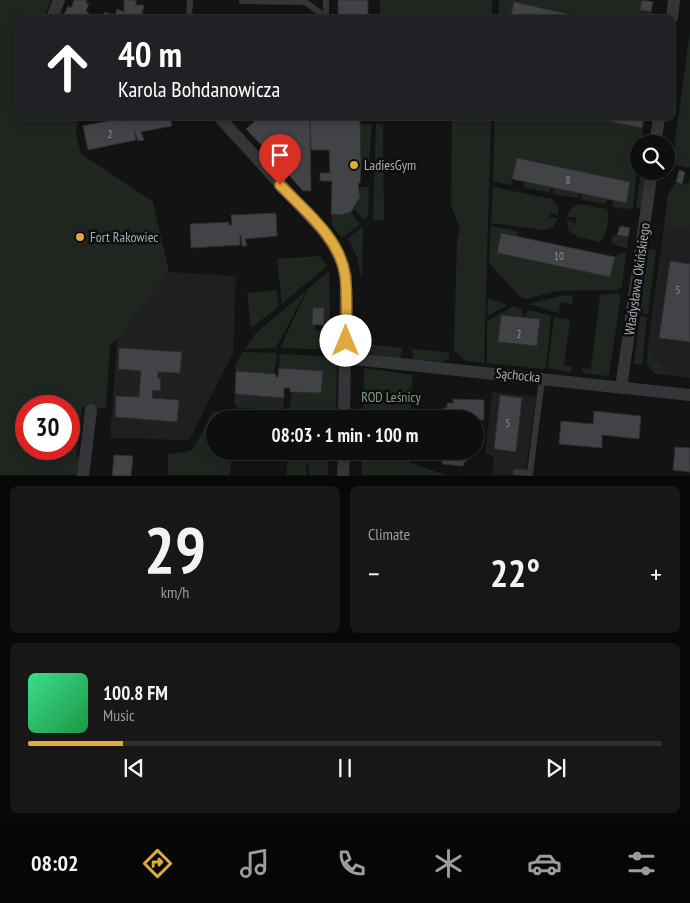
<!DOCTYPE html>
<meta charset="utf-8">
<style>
body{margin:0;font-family:"PT Sans Narrow",sans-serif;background:#171718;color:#f1f3f6;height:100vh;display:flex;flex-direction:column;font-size:19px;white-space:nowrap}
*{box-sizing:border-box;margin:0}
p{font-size:16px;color:#9b9c9e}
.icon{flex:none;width:28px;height:28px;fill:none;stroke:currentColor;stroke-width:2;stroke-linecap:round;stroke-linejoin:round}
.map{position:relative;height:476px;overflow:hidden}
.details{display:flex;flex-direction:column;gap:10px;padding:10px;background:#080808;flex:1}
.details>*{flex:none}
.top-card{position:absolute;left:15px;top:15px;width:660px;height:105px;border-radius:8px;box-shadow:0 2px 12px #0003,0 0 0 1px #2e2e2f;background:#202124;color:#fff;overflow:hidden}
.controls{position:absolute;left:630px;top:135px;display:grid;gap:10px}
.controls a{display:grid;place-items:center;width:45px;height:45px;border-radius:50%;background:#0e0e0f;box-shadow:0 2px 12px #0003,0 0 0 1px #2e2e2f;font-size:25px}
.speed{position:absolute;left:15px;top:395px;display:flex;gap:10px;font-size:25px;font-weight:700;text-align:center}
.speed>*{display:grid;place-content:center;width:65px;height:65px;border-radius:50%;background:#0e0e0f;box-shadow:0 2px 12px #0003,0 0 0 1px #2e2e2f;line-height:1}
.speed .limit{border:8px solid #d22;background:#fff;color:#111}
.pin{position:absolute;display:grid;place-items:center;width:42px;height:42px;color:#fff;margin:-51px -21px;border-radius:50% 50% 50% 0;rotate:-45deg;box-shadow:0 0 5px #0007}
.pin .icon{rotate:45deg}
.me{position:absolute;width:55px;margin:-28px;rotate:0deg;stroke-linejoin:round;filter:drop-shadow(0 0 4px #0008)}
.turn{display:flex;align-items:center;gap:18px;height:105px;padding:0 20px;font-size:22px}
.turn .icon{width:65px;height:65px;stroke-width:2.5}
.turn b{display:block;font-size:35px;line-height:42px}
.big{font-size:38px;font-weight:600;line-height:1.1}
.details .tile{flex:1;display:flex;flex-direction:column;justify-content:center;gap:8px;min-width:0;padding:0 18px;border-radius:8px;background:#171718}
.details .dial{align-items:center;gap:0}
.dial b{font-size:65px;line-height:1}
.song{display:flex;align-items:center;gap:15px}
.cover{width:60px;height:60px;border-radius:8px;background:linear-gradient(135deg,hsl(150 70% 55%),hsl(140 70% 35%))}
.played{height:5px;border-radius:2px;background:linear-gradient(90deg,#dfab40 15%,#2e2e2f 15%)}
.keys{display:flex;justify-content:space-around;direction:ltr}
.heat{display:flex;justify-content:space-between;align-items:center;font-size:28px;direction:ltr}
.details .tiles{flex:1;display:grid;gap:10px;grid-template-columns:1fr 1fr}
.tile:last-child{grid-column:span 2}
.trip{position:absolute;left:206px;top:410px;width:278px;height:50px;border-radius:25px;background:#0e0e0f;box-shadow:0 2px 12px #0003,0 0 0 1px #2e2e2f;font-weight:600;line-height:50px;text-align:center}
.menu{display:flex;height:80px;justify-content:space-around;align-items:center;background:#060606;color:#9b9c9e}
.menu .icon{width:35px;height:35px}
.menu .selected{color:#dfab40}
.menu b{font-size:22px;color:#f1f3f6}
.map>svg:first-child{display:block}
.built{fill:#1f1f21}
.green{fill:#1f2620;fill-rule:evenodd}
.building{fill:#424347;stroke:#2d2d30}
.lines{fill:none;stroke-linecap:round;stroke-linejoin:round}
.service{stroke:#343539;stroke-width:6}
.minor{stroke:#343539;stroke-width:12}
.route-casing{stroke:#916f2a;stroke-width:12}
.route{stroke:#dfab40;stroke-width:9}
.poi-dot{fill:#dfab40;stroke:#0e0e0f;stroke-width:2}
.labels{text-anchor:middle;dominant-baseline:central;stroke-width:5;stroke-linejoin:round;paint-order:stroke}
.number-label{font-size:11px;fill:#8d9098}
.poi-label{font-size:14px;fill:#a6aab3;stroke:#0e0e0f;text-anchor:start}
.street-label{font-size:14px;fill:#a6aab3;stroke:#0e0e0f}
.park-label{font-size:14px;fill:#7e9d80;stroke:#0e0e0f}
</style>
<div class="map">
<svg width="690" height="476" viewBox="0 0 690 476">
<rect width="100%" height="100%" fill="#131314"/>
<path class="built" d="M664,225l26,6v147l-16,-2 -24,-22 -2,-8z
M169,272l67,4 -3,77 -44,87 -79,-2 7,-98z
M492,392l44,5 -11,78h-33l2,-19 -9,-2z"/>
<path class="green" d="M0,0h51l-7,17 -26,1v100h59l-1,17 5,19 72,48 16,70 -52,68 -7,5 -4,63 -24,-1 -6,49 5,1 -2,18h-79zM26,406h43v43h-43z
M380,0h112v17h-112z
M499,0h143l-2,10 18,4v3h-70l-74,-15 -4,15 -12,1z
M690,30v137l-2,1 -16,-4z
M452,118h39l-7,245 -18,-2 -12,-11 3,-109 3,-12 -9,-23z
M495,118h97l50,10 3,-10 -4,26h-2l-6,64 -9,1 -12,-2 1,-7 13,2 4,-20 -113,-24 -6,27 -18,-4z
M376,123l7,2 1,95 -11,1z
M360,124h12l-3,40 -9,-1z
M641,171h5l-5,37 -5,-1z
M690,175v56l-26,-6 4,-30 8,-13 12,3z
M525,181l26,6 -1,5 -26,-4z
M360,187h9l-1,30 -4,3 -10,-11 5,-9z
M493,187l59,12 6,9v7l-8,-2 -1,4 9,1 -5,9 -9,3 -53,-7z
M554,187l25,6 -1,5 -25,-4z
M582,193l25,6 -1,5 -25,-4z
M580,204l27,5c3,8 -1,27 -7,33l-22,-5 -10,-7 -1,-11 8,5 2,-7h-10c2,-7 6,-11 13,-13z
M350,211l10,13 -18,14 -9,-11 -2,-13 10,1z
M363,226l-1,50 -1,1 -4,-20 -9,-19z
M491,226l27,5 -1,5 -16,-3 -4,20 113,24 5,-20 6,-5 5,1 -4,34 -6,3 -59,1 -30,8 -7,-2 -31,-34z
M613,235l15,2 -1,11 -16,-4z
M648,249l8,1 -8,64 -8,-1z
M320,256l7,10 -45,38 -5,-45z
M329,271l1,54h-6v-17l-11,1v15l2,1v5h15v4l9,1v15l-59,-2 28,-59z
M277,290l1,17 -27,21 -4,-35z
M306,291l-30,57 -31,1 11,-16z
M617,293l4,3 -12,78 -2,2 -24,-3 -1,-5 9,1 9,-74z
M573,295l-1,9 -12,-2 -1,11 -30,-9 31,-8z
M488,298l17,6 1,2 -19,10z
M513,306l8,3 2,8 -22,-2 -3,27 39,4 3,-27 -15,-2 1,-4 4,-3 21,6 -5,51 -3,2 -56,-6v-42z
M640,316l7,1 -5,48 -8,-1z
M554,317l16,3 -6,45 8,2 -2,5 -22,-4z
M366,344l37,4 -3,10 -34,-4z
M648,346l2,8 23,21 -18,-1 -8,-10z
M412,349l34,3 3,1v5l-6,4 -30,-3z
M243,352l34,1 -3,21 -38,-3 -1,-5z
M280,354l57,3 -1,54 -47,-1 3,-18 29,1 2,-22 -44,-3z
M364,368l57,8 -9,-1 -1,44h-48z
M235,394l49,4 -1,12 -45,-2 -4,-5z
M213,411l27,2v6h-25v32h19l-5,24h-61v-21l19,-2 6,-3z
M244,414l42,2 -1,3h-42z
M294,451h35l-1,24h-19v-11l-3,1v10h-19v-13z
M362,451h48v12l36,12h-84z"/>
<path class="building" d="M74,0h13l-1,3 3,1 -3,7 3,2 -2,5 -24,-1 5,-11 3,2z
M124,0h12v5h8l-2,9h-3v4h-37l3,-6 10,4 2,-7 7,3z
M338,0h30v18h-23l-7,-3z
M642,0l11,2 -2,10 -11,-2z
M514,2l74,16h-78z
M122,118l1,3h2v-3h45l2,8 -31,6 3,8 -6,1 -4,-11 2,10 -48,10 -5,-24z
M258,118h52l1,73h-8l-15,-17v-16l-14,-3 -3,-7h-7l-18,-19z
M310,118h50l1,49 -1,16h-2l2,14 -9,15 -10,3 -10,-1 1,-33h-12v-8h10l-1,-23h-18z
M592,118h52l-2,10z
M517,158l113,24 -4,21 -114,-24z
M679,170l6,2 -3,12 -6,-2z
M276,213l1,23 -32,3 2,7h-5l-1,-11h-1v10l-49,3 -1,-24 39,-2v3h3l-1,-10z
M620,226l10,2 -2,9 -11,-2z
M501,233l114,24 -5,20 -113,-24z
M670,261l20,3v78l-31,-4z
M313,308h11v17h-12z
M501,315l39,4 -3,27 -39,-4z
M119,348l63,4 -2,21 -22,-1v6l3,1 -1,12 -7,-1 -1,8 27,2 -2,22 -62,-5 1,-21 23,1 2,-26 -23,-2z
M279,368l44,3 -2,22 -31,-1v-4h-6v10l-49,-4 1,-23 40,3v3h2z
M500,395l22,3 -6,54 -22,-3z
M453,399l31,1v20l-41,-1v-11h4v-5h6z
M594,411l47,5 -2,23 -37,-4v13l-43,-4 2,-23 32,3z
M675,447l15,1v24l-17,-2z
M443,451h24l-1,11h-2l-1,4 -21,-2z
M114,455l19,1 -2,20h-19z"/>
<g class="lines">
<path class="service" d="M242,1l63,1 21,15
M189,18l1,-18
M326,18v-18
M516,472l14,1 12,-94"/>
<path class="minor" d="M52,18l7,-18
M672,18l2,-18
M220,118l104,114c11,14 17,26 22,44l-2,143
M655,144l4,-26
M345,358l345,37
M621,388l31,-217
M83,476l8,-66
M343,476l1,-25"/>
</g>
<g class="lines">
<g class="route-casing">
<path id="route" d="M280,185c24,25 60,53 65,90 3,21 1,45 1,66"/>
</g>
<use href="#route" class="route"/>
</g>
<g class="poi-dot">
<circle cx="354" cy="165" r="5"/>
<circle cx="80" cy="237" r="5"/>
</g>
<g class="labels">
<g class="number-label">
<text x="110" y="134">2</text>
<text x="568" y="180">8</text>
<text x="559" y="256">10</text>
<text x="678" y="290">5</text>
<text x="519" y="334">2</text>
<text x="508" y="423">5</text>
</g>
<g class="poi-label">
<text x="364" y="165">LadiesGym</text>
<text x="90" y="237">Fort Rakowiec</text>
</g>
<g class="street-label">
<text transform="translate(637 279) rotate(-82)">Władysława Okińskiego</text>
<text transform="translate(518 375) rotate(6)">Sąchocka</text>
</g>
<g class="park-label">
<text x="391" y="397">ROD Leśnicy</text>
</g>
</g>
</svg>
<div class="controls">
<a><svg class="icon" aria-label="search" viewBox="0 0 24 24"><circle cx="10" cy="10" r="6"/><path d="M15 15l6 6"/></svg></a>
</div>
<div class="speed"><div class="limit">30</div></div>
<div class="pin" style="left:280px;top:185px;background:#d93025"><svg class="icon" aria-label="arrive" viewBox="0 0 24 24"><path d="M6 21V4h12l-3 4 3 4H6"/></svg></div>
<svg class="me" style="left:346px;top:341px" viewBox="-20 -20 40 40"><circle r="19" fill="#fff"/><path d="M0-13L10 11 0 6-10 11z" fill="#dfab40"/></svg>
<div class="trip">08:03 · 1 min · 100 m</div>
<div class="top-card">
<div class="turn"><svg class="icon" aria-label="ahead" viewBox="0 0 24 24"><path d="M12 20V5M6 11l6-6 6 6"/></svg><div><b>40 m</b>Karola Bohdanowicza</div></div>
</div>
</div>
<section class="details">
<div class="tiles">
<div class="tile dial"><b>29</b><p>km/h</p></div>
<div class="tile"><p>Climate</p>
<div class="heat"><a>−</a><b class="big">22°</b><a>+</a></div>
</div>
<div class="tile">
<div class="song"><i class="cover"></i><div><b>100.8 FM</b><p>Music</p></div></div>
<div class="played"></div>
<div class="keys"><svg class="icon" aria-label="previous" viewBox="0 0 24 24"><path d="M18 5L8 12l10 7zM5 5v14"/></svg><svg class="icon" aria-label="pause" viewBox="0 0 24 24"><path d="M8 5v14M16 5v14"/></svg><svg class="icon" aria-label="next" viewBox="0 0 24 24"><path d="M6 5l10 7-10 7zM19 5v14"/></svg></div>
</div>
</div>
</section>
<nav class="menu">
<b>08:02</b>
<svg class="icon selected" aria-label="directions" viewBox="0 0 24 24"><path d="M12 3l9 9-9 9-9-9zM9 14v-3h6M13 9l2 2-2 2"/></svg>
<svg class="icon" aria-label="music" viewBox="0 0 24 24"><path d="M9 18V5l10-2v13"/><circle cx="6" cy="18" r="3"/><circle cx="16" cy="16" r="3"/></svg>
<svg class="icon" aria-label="phone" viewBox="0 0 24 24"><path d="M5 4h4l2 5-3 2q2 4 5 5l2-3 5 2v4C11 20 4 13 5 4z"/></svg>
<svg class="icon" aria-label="climate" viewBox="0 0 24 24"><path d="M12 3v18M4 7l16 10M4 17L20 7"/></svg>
<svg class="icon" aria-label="car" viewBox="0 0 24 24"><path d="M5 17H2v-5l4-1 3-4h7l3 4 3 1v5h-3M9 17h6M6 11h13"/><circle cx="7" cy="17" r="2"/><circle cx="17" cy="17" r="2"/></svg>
<svg class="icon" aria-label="filters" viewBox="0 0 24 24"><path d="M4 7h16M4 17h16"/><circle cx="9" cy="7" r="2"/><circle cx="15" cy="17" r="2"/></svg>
</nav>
